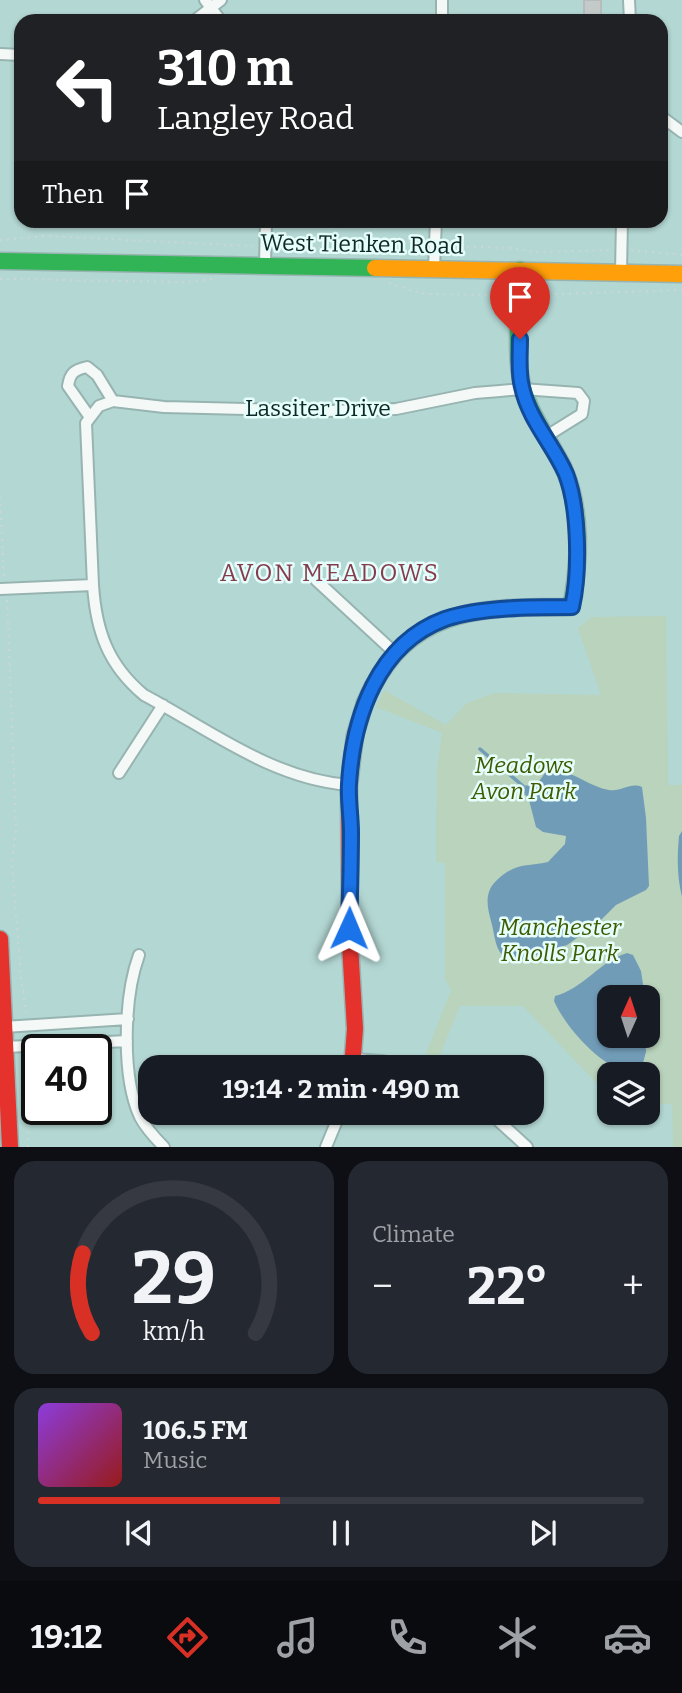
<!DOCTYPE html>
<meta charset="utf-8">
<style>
body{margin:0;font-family:Bitter,serif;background:#242831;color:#f1f3f6;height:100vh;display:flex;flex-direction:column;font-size:26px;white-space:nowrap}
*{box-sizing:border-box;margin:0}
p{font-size:23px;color:#9ea1a6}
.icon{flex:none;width:38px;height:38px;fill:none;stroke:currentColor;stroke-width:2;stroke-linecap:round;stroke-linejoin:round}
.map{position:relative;height:1147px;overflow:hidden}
.drawer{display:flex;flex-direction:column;gap:14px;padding:14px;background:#0d0f14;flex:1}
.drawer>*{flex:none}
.banner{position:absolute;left:14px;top:14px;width:654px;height:214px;border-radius:21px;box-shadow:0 2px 5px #0004;background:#202124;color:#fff;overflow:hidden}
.needle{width:46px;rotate:3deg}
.fabs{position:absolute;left:597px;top:985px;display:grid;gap:14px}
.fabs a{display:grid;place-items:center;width:63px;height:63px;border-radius:14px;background:#171b24;box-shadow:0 2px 5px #0004;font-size:35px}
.speed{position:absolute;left:21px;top:1034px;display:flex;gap:14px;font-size:35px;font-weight:700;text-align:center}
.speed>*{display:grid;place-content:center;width:91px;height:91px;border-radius:50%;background:#171b24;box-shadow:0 2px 5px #0004;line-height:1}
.speed .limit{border:4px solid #111;border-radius:10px;background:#fff;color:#111}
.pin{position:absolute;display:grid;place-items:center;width:60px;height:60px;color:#fff;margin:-72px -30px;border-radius:50% 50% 50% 0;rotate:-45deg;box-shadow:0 0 7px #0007}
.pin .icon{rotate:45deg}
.me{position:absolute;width:77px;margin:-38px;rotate:1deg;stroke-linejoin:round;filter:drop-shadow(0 0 5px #0008)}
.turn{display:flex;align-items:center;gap:24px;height:147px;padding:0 28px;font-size:32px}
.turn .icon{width:91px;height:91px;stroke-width:2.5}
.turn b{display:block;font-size:49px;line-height:60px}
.then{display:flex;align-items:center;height:66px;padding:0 28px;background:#0003;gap:14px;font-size:26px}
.big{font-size:52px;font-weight:700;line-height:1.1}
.drawer .card{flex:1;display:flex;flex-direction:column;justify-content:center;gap:10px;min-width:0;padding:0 24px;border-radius:21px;background:#242831}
.drawer .dial{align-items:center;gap:0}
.dial svg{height:182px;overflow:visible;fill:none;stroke:#363941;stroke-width:7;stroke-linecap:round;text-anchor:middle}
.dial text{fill:#f1f3f6;stroke:none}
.song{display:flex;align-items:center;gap:21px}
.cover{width:84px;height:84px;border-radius:10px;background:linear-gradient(135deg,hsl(270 70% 55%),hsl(0 70% 35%))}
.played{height:7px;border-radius:4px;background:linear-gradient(90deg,#d93025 40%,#363941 40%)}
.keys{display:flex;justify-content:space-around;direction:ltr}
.heat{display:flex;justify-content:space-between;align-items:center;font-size:38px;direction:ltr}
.drawer .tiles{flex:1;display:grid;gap:14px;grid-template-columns:1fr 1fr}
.card:last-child{grid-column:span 2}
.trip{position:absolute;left:138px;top:1055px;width:406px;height:70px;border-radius:21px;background:#171b24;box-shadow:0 2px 5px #0004;font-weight:700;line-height:70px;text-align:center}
.tabs{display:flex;height:112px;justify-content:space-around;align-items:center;background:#090b0e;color:#9ea1a6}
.tabs .icon{width:49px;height:49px}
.tabs .selected{color:#d93025}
.tabs b{font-size:32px;color:#f1f3f6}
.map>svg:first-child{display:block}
.green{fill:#b9d3bc;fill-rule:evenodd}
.water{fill:#719cb8}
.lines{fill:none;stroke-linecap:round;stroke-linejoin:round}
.stream{stroke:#719cb8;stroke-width:3.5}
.building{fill:#c4c9c9;stroke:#b5bcbb;stroke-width:2}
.street-casing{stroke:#97b4b1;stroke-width:14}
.fast-casing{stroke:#97b4b1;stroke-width:19}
.slow-casing{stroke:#97b4b1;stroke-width:19}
.jam-casing{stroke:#97b4b1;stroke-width:19}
.path{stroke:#cbd7d6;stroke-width:2;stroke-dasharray:2 5;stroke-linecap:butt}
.street{stroke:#f4f9f8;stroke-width:10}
.fast{stroke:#30b455;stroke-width:16}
.slow{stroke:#ff9f0a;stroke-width:16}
.jam{stroke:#e5322d;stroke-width:16}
.route-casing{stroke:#114b97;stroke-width:18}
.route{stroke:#1a73e8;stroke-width:12}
.labels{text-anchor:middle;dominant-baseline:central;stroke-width:5;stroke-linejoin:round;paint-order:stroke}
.street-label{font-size:23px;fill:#0d2826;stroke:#e5fefb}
.park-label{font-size:23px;font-style:italic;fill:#3f5a01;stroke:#e5fefb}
.neighbourhood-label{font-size:24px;letter-spacing:2px;fill:#853d4d;stroke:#e5fefb}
</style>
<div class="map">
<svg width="682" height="1147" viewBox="0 0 682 1147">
<rect width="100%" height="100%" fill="#b3d7d3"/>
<path class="green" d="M666,616l2,169h14v362h-9l-1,-43h-24v-30h-39v22l-86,-90h-63l-22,54 -12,-6 25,-64 -6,-11v-116l-9,-1 1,-94 5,-35 -66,-26 8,-17 62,35 21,-22 28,-10 106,2 -23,-67 14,-11zM609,998h39v38h-39z"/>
<path class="water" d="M557,770c18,3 34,17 52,20 13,2 21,-8 33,-3l4,31 3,68 -3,4 -30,15 -19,19 -30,21 -53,17c-20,-6 -18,-24 -23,-41 -4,-15 -7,-29 6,-41 19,-18 29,-13 51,-18l17,-18 1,-8 -23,-4 -7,-5 -7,-27 -7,-10 4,-5 8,3 11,-15z
M682,831v66c-5,-21 -5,-39 -3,-61z
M627,953l6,2 8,16 4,26 -36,1v38h36l1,16 -5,18 -7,4c-31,-4 -68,-46 -80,-73l1,-5c28,-7 45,-35 72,-43z"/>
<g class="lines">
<path class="stream" d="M480,749l43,37"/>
</g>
<path class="building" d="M584,0h17v19l-17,-1z"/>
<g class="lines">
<g class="street-casing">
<path id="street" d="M205,0l16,21
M629,0l1,21
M194,21l27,-21
M442,21v-21
M0,54l21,1
M662,117l20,15
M265,265l1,-45
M434,268l2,-48
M621,272l1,-52
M89,416l-21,-30c2,-13 6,-16 19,-19l10,8 16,26
M316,580l79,73
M93,585l-7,-162 13,-17 14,-5 51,6 162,4 70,-2 79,-16 25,-2 22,-2 56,4 6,8 -2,13 -37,23
M0,589l93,-4c3,46 15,80 51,110 66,35 128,84 205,90
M119,773l44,-68
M139,955c-15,41 -18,121 1,162 6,11 15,21 24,30
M4,1027l124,-8
M6,1047l121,-6
M354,1059l27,2 37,7
M490,1113l37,34
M326,1147l14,-34"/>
</g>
<g class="fast-casing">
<path id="fast" d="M0,261l375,7
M365,703c41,-97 114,-96 206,-96 9,-43 11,-97 -7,-138 -13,-27 -33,-52 -41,-81 -9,-29 -3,-86 -3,-118"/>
</g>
<g class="slow-casing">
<path id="slow" d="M375,268l307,6"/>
</g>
<g class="jam-casing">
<path id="jam" d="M0,939l10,208
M352,1068l3,-39 -5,-84 -1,-160 6,-50 10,-32"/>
</g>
<path class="path" d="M0,240l48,-4 205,10
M446,246l66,2 25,4 74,-2
M276,247l72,1 51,-9 24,6
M631,250l51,5
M0,279l186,3 26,-3
M389,283l27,9 13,2 78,1
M534,295l148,-5
M0,497l4,80
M7,600l9,228 -4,37 9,112 5,36
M28,1147l1,-90"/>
<use href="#street" class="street"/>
<use href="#fast" class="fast"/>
<use href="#slow" class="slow"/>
<use href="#jam" class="jam"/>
</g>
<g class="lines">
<g class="route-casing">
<path id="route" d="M349,928c1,-32 2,-64 2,-96 0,-16 -3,-32 -2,-48 4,-66 28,-140 96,-165 36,-12 88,-12 127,-12 8,-35 7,-99 -6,-133 -13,-30 -37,-54 -44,-87 -4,-15 -2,-32 -2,-48"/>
</g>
<use href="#route" class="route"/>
</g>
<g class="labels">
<g class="street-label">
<text transform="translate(362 244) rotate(1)">West Tienken Road</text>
<text x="318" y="408">Lassiter Drive</text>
</g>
<g class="park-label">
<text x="524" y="765">Meadows<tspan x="524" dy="26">Avon Park</tspan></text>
<text x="560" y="927">Manchester<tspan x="560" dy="26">Knolls Park</tspan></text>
</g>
<g class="neighbourhood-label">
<text x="330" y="573">AVON MEADOWS</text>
</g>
</g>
</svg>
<div class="fabs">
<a><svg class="needle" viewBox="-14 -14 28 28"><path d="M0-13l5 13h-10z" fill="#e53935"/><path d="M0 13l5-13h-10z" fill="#9ea1a6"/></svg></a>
<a><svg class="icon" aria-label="layers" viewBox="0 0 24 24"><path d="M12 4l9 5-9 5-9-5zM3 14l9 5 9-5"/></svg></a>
</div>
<div class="speed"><div class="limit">40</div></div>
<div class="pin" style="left:520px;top:339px;background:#d93025"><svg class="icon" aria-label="arrive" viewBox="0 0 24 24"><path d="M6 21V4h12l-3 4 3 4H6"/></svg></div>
<svg class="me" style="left:349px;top:928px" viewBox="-20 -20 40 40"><path d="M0-17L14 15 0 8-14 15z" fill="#1a73e8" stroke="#fff" stroke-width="4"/></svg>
<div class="trip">19:14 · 2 min · 490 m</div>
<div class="banner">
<div class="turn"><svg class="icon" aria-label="left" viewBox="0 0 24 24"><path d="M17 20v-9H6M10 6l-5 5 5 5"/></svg><div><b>310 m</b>Langley Road</div></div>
<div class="then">Then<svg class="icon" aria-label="arrive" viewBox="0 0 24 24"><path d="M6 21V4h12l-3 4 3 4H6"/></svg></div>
</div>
</div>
<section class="drawer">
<div class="tiles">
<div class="card dial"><svg viewBox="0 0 100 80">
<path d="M14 69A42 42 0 1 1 86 69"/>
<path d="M14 69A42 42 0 0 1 10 34" stroke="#d93025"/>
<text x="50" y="56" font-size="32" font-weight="700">29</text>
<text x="50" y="72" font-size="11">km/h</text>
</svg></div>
<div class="card"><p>Climate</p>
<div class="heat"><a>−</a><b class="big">22°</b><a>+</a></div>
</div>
<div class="card">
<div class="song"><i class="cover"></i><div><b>106.5 FM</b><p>Music</p></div></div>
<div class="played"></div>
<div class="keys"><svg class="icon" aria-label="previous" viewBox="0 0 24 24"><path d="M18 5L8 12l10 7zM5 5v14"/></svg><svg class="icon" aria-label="pause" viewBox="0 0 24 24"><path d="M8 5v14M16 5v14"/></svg><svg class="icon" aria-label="next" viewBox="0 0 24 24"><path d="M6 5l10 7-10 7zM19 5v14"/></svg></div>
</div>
</div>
</section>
<nav class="tabs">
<b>19:12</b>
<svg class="icon selected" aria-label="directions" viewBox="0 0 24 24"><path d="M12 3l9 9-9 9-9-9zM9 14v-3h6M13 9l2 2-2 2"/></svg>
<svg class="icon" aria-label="music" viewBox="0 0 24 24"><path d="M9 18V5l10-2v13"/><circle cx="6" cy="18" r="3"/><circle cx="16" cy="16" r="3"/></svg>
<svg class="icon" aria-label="phone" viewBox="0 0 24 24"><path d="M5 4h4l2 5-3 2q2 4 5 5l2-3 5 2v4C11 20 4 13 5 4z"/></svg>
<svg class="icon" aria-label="climate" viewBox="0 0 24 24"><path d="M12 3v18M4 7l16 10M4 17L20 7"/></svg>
<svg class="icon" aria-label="car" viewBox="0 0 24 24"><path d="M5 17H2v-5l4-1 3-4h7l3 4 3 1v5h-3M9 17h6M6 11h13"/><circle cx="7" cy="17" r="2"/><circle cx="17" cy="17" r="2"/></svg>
</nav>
